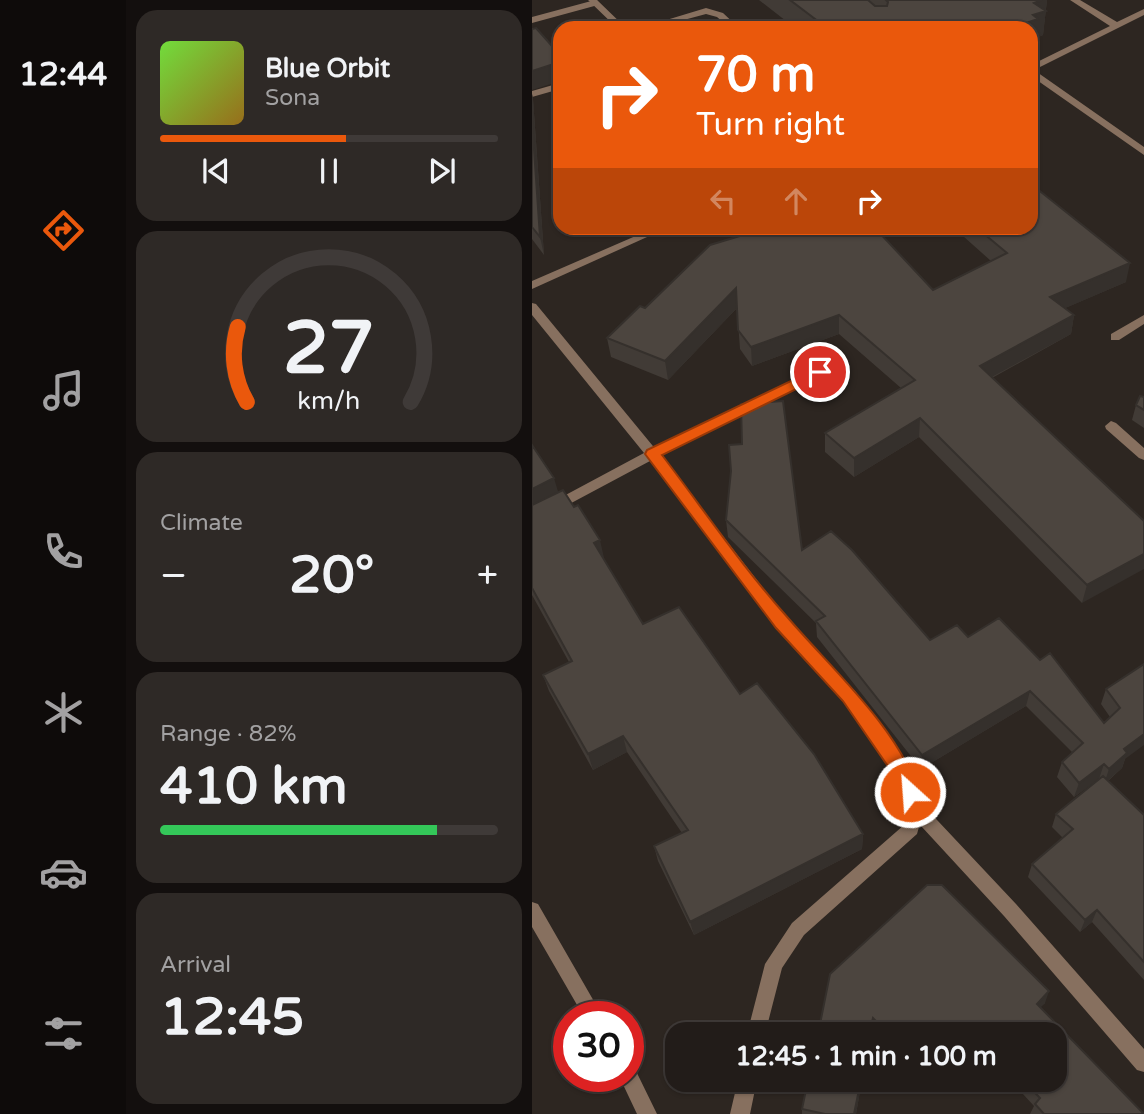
<!DOCTYPE html>
<meta charset="utf-8">
<style>
body{margin:0;font-family:"Varela Round",sans-serif;background:#2e2926;color:#f1f3f6;height:100vh;display:flex;flex-direction:column;font-size:26px;white-space:nowrap}
*{box-sizing:border-box;margin:0}
p{font-size:23px;color:#a2a1a2}
.icon{flex:none;width:38px;height:38px;fill:none;stroke:currentColor;stroke-width:2;stroke-linecap:round;stroke-linejoin:round}
.map{position:relative;flex:1;overflow:hidden}
.drawer{display:flex;flex-direction:column;gap:10px;padding:10px;background:#130f0e;width:406px}
.drawer>*{flex:none}
.guide{position:absolute;left:21px;top:21px;width:485px;height:214px;border-radius:21px;box-shadow:0 2px 5px #0004,0 0 0 2px #3f3a38;background:#ea580c;color:#fff;overflow:hidden}
.speed{position:absolute;left:21px;top:1001px;display:flex;gap:14px;font-size:35px;font-weight:700;text-align:center}
.speed>*{display:grid;place-content:center;width:91px;height:91px;border-radius:50%;background:#221c19;box-shadow:0 2px 5px #0004,0 0 0 2px #3f3a38;line-height:1}
.speed .limit{border:10px solid #d22;background:#fff;color:#111}
.pin{position:absolute;display:grid;place-items:center;width:60px;height:60px;color:#fff;margin:-30px;border:4px solid #fff;border-radius:50%;box-shadow:0 2px 7px #0007}
.me{position:absolute;width:77px;margin:-38px;rotate:334deg;stroke-linejoin:round;filter:drop-shadow(0 0 5px #0008)}
.turn{display:flex;align-items:center;gap:24px;height:147px;padding:0 28px;font-size:32px}
.turn .icon{width:91px;height:91px;stroke-width:2.5}
.turn b{display:block;font-size:49px;line-height:60px}
.lanes{display:flex;align-items:center;height:66px;padding:0 28px;background:#0003;justify-content:center;gap:35px;direction:ltr}
.lanes .off{opacity:.35}
.big{font-size:52px;font-weight:700;line-height:1.1}
.drawer .card{flex:1;display:flex;flex-direction:column;justify-content:center;gap:10px;min-width:0;padding:0 24px;border-radius:21px;background:#2e2926}
.drawer .dial{align-items:center;gap:0}
.dial svg{height:182px;overflow:visible;fill:none;stroke:#3f3a38;stroke-width:7;stroke-linecap:round;text-anchor:middle}
.dial text{fill:#f1f3f6;stroke:none}
.song{display:flex;align-items:center;gap:21px}
.cover{width:84px;height:84px;border-radius:10px;background:linear-gradient(135deg,hsl(100 70% 55%),hsl(40 70% 35%))}
.played{height:7px;border-radius:4px;background:linear-gradient(90deg,#ea580c 55%,#3f3a38 55%)}
.keys{display:flex;justify-content:space-around;direction:ltr}
.heat{display:flex;justify-content:space-between;align-items:center;font-size:38px;direction:ltr}
.charge{height:10px;border-radius:5px;background:linear-gradient(90deg,#34c759 82%,#3f3a38 0)}
.trip{position:absolute;left:133px;top:1022px;width:402px;height:70px;border-radius:21px;background:#221c19;box-shadow:0 2px 5px #0004,0 0 0 2px #3f3a38;font-weight:700;line-height:70px;text-align:center}
main{display:flex;flex:1;min-height:0}
.tab-bar{display:flex;flex-direction:column;width:126px;justify-content:space-around;align-items:center;background:#0e0b0a;color:#a2a1a2}
.tab-bar .icon{width:49px;height:49px}
.tab-bar .on{color:#ea580c}
.tab-bar b{font-size:32px;color:#f1f3f6}
.map>svg:first-child{display:block}
.lines{fill:none;stroke-linecap:round;stroke-linejoin:round}
.service{fill:#87705f;fill-rule:evenodd}
.minor{fill:#87705f;fill-rule:evenodd}
.wall{fill:#413b36}
.shaded-wall{fill:#35302c}
.building{fill:#4c453f;stroke:#35302c;stroke-width:2}
.route{fill:#ea580c;stroke:#983908;stroke-width:2}
</style>
<main>
<nav class="tab-bar">
<b>12:44</b>
<svg class="icon on" aria-label="directions" viewBox="0 0 24 24"><path d="M12 3l9 9-9 9-9-9zM9 14v-3h6M13 9l2 2-2 2"/></svg>
<svg class="icon" aria-label="music" viewBox="0 0 24 24"><path d="M9 18V5l10-2v13"/><circle cx="6" cy="18" r="3"/><circle cx="16" cy="16" r="3"/></svg>
<svg class="icon" aria-label="phone" viewBox="0 0 24 24"><path d="M5 4h4l2 5-3 2q2 4 5 5l2-3 5 2v4C11 20 4 13 5 4z"/></svg>
<svg class="icon" aria-label="climate" viewBox="0 0 24 24"><path d="M12 3v18M4 7l16 10M4 17L20 7"/></svg>
<svg class="icon" aria-label="car" viewBox="0 0 24 24"><path d="M5 17H2v-5l4-1 3-4h7l3 4 3 1v5h-3M9 17h6M6 11h13"/><circle cx="7" cy="17" r="2"/><circle cx="17" cy="17" r="2"/></svg>
<svg class="icon" aria-label="filters" viewBox="0 0 24 24"><path d="M4 7h16M4 17h16"/><circle cx="9" cy="7" r="2"/><circle cx="15" cy="17" r="2"/></svg>
</nav>
<section class="drawer">
<div class="card">
<div class="song"><i class="cover"></i><div><b>Blue Orbit</b><p>Sona</p></div></div>
<div class="played"></div>
<div class="keys"><svg class="icon" aria-label="previous" viewBox="0 0 24 24"><path d="M18 5L8 12l10 7zM5 5v14"/></svg><svg class="icon" aria-label="pause" viewBox="0 0 24 24"><path d="M8 5v14M16 5v14"/></svg><svg class="icon" aria-label="next" viewBox="0 0 24 24"><path d="M6 5l10 7-10 7zM19 5v14"/></svg></div>
</div>
<div class="card dial"><svg viewBox="0 0 100 80">
<path d="M14 69A42 42 0 1 1 86 69"/>
<path d="M14 69A42 42 0 0 1 10 36" stroke="#ea580c"/>
<text x="50" y="56" font-size="32" font-weight="700">27</text>
<text x="50" y="72" font-size="11">km/h</text>
</svg></div>
<div class="card"><p>Climate</p>
<div class="heat"><a>−</a><b class="big">20°</b><a>+</a></div>
</div>
<div class="card"><p>Range · 82%</p><b class="big">410 km</b><div class="charge"></div></div>
<div class="card"><p>Arrival</p><b class="big">12:45</b></div>
</section>
<div class="map">
<svg width="612" height="1114" viewBox="0 0 612 1114">
<rect width="100%" height="100%" fill="#2d2621"/>
<g class="lines">
<path class="service" d="M63,0l3,1v4l-66,18v-6z
M28,83v6l-28,8v-6z
M612,315v9l-25,16h-8v-6z
M288,367l4,1 2,3 -2,3 -167,83 -5,2 -7,-5 2,-3z
M384,802l6,2 94,100 128,145v23l-7,-2 -133,-154 -94,-102 -2,-5 2,-5z"/>
<path class="minor" d="M56,0h9l29,28h-9z
M538,0h10l37,22 27,-13v6l-110,55 110,77v8l-113,-79v-11l79,-39z
M174,8l17,5 16,15h-9l-13,-11 -11,-3 -52,14h-14z
M122,228h13l-135,61v-8z
M0,303l4,1 121,147 130,168 68,72 55,78 14,40 -7,25 -113,101 -22,33 -17,66h-18l18,-70 27,-41 112,-98 4,-16 -11,-32 -52,-76 -68,-74 -127,-166 -118,63v-11l112,-60 -112,-138z
M579,421l5,2 28,25v12l-5,-2 -33,-29 -1,-3z
M0,902l6,2 65,113h-19l-52,-90z
M96,1067l7,2 22,45h-20l-18,-38h9z
M206,1080h19l-7,34h-20z"/>
</g>
<path class="wall" d="M227,0h288l-4,35 -7,3 -1,6 -4,-16h-236z
M0,94l1,5 11,156 -12,-16z
M422,228h77l95,54 -61,26 9,7 -3,19 -79,44 152,143 -62,82 -163,-166 -65,40 -29,-25v-19l76,-45 -62,-54 -87,32 -12,-17 -3,-41 -69,72 -57,-23 -4,-19 38,-30 288,-18 58,-29z
M612,397v31l-12,-8 4,-15z
M0,445l26,47 46,66h-1l40,66 97,70 123,140 -1,15 -168,86 -36,-74 -4,-15 28,-13 -55,-81 -34,18 -44,-79 -6,-16 26,-13 -37,-67z
M194,520l76,30 128,90 38,-3 136,86 6,-6 -9,-13 5,-15 38,-25 -19,95 -3,9 -14,13 36,34v165l-52,-58 -12,10 -52,-55 4,-13 31,-26 -11,-11 4,-13 43,-35 -25,18 -17,-20 5,-15 10,-10 -46,-46 -105,63 -104,-132 -1,-14 -88,-86z
M298,974l215,29 -5,4 104,107h-114l4,-8 -24,-26h45v-46h-178l-5,-5 -1,5h-53z
M330,1080l-6,34h-54v-5z"/>
<path class="shaded-wall" d="M510,0h5l-4,35 -7,3 -1,6 -4,1v-17h-20l23,-25z
M28,62v19l-28,9v-19z
M0,94l1,5 11,156 -4,-18 -8,-117z
M598,263l-4,19 -79,34 3,-19z
M204,288l2,19 -70,73 -3,-19z
M307,315v19l-87,32 -1,-19z
M542,315l-3,19 -94,51 3,-19z
M388,418l-1,19 -65,40v-19z
M22,478l5,17 -27,15v-21z
M68,540l4,18 -6,2 -4,-17z
M612,554v15l-62,34 5,-18z
M498,691l-4,15 -105,63 1,-14z
M612,734v11l-19,14 -3,9 -18,16 5,-15 15,-20z
M91,736l4,16 -34,18 -5,-16z
M572,764l-5,15 -25,18 5,-14z
M331,834l-1,15 -168,86 -4,-13z
M565,910l-5,12 -12,10 5,-12z
M517,991l-4,12 -13,13 5,-12z
M439,1023l-4,11h-8z
M329,1080h1l-6,34h-2z"/>
<path class="building" d="M258,0h78l7,6h12l1,-4 -2,-2h156l-8,3 12,8 -13,4 5,4 -27,9h-184z
M4,28l24,27v7l-28,9v-42z
M0,120l8,117 -8,-10z
M499,184l99,79 -80,34 24,18 -94,51 164,155v33l-57,31 -167,-167 -66,40 -29,-25 90,-53 -76,-65 -88,32 -13,-17 -2,-42 -71,73 -58,-23 33,-32 5,2 65,-63 56,-17h109l58,62 74,-37 -30,-25h54z
M608,396l4,1v13l-8,-5z
M251,401l19,149 29,-19 21,19 78,90 27,-15 11,12 31,-19 41,42 10,-7 54,70 16,-15 -14,-19 38,-25v70l-20,15 3,4 -18,16 -5,-5 -25,19 -17,-21 21,-19 -53,-52 -108,64 -106,-134 9,-5 -99,-96 5,-49 -2,-26 13,-1 -1,-40z
M0,445l22,33 -22,11z
M31,490l11,17 4,-2 22,35 -6,3 49,81 36,-17 61,87 17,-11 57,71 49,80 -173,88 -36,-76 34,-16 -65,-94 -35,18 -45,-79 29,-14 -40,-73v-83z
M571,776l41,39v147l-47,-52 -12,10 -53,-56 41,-35 -17,-15z
M395,885h15l107,106 -12,13 107,110h-100l-9,-10 5,-6 -17,-18h32v-46h-74l-10,-11 -12,11h-71l-15,-16 -4,16h-51l12,-60z
M276,1080h53l-7,34h-29l-23,-5z"/>
<path class="route" d="M288,367l5,1v7l-163,80c42,55 81,113 127,164 43,50 109,109 130,173l-2,5 -7,3 -7,-3 -7,-19 -53,-77 -67,-73 -131,-174 2,-4z"/>
</svg>
<div class="speed"><div class="limit">30</div></div>
<div class="pin" style="left:288px;top:372px;background:#d93025"><svg class="icon" aria-label="arrive" viewBox="0 0 24 24"><path d="M6 21V4h12l-3 4 3 4H6"/></svg></div>
<svg class="me" style="left:378px;top:792px" viewBox="-20 -20 40 40"><circle r="17" fill="#ea580c" stroke="#fff" stroke-width="3"/><path d="M0-11L8 9 0 5-8 9z" fill="#fff"/></svg>
<div class="trip">12:45 · 1 min · 100 m</div>
<div class="guide">
<div class="turn"><svg class="icon" aria-label="right" viewBox="0 0 24 24"><path d="M7 20v-9h11M14 6l5 5-5 5"/></svg><div><b>70 m</b>Turn right</div></div>
<div class="lanes"><svg class="icon off" aria-label="left" viewBox="0 0 24 24"><path d="M17 20v-9H6M10 6l-5 5 5 5"/></svg><svg class="icon off" aria-label="ahead" viewBox="0 0 24 24"><path d="M12 20V5M6 11l6-6 6 6"/></svg><svg class="icon" aria-label="right" viewBox="0 0 24 24"><path d="M7 20v-9h11M14 6l5 5-5 5"/></svg></div>
</div>
</div>
</main>
